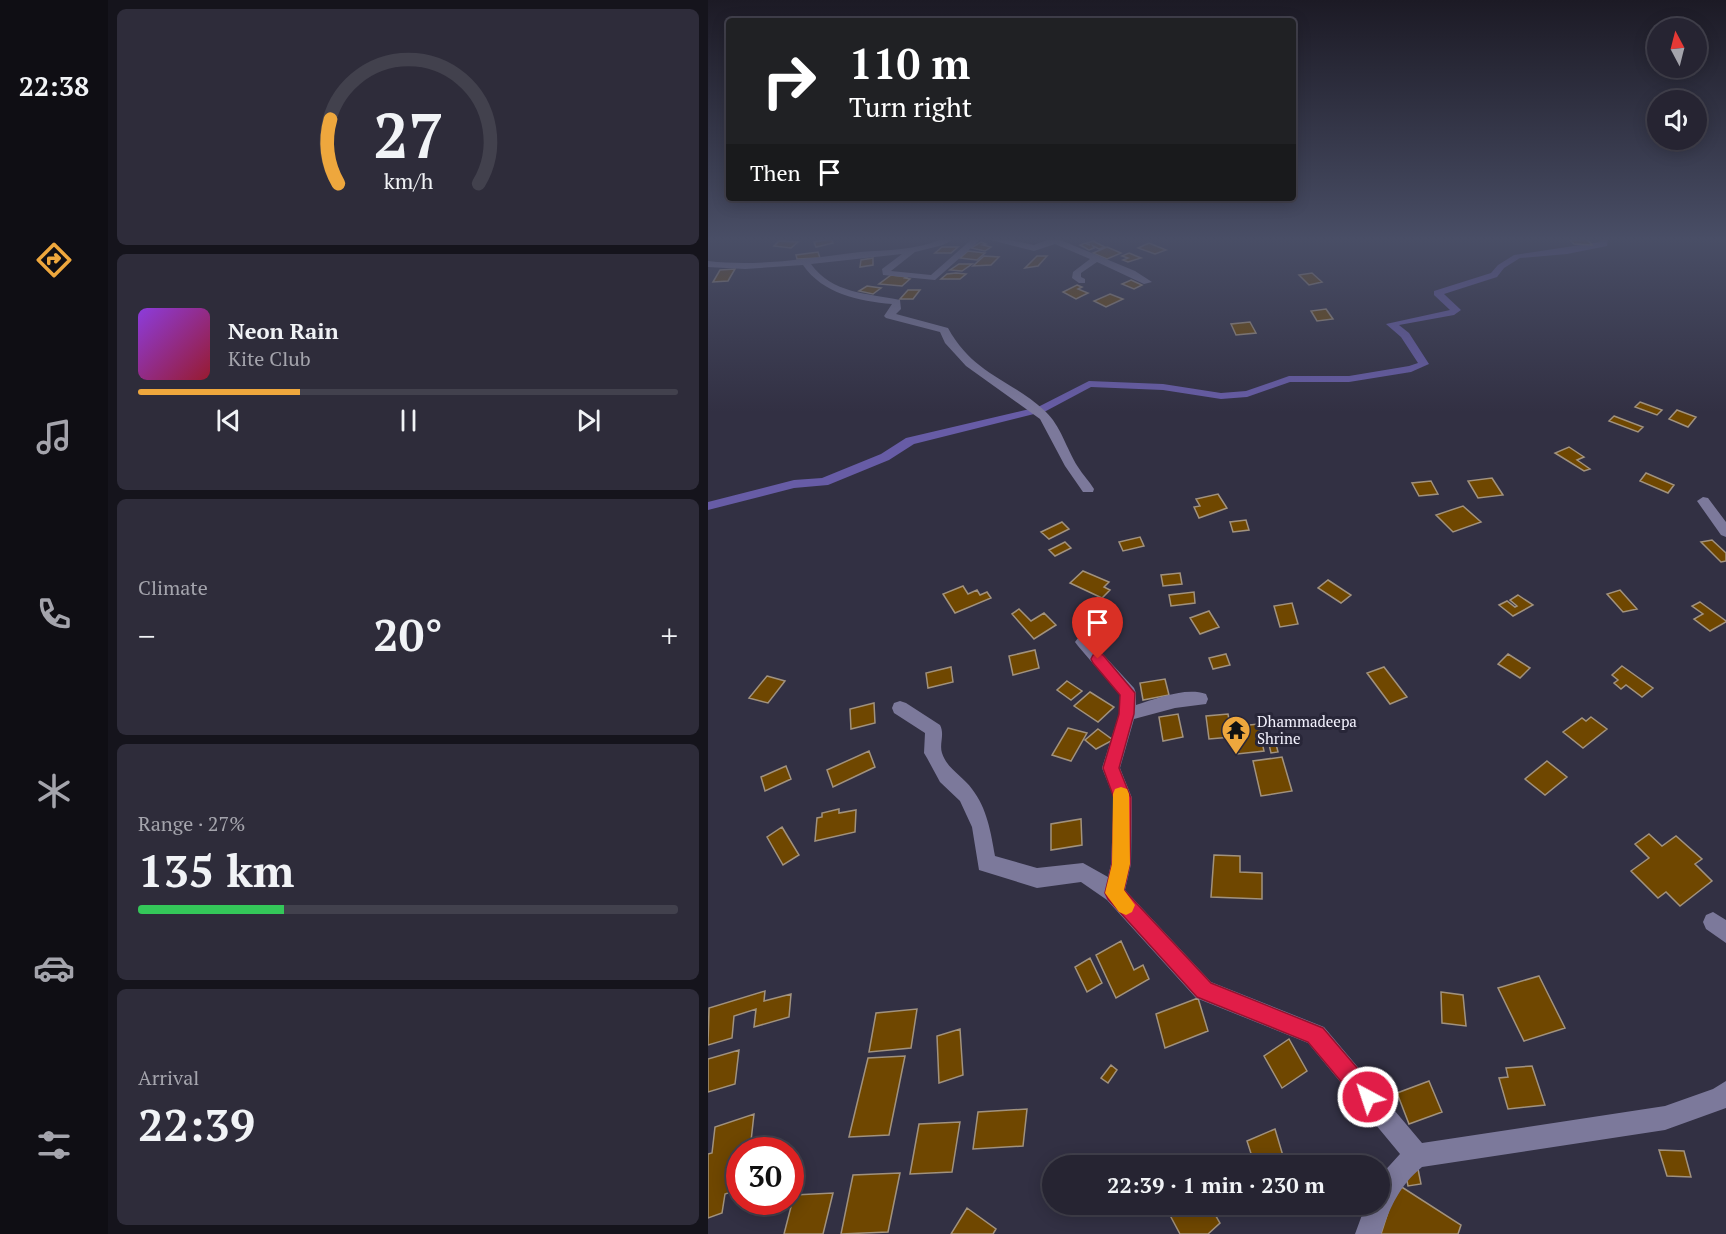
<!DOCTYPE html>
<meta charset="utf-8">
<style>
body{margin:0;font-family:"PT Serif",serif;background:#2e2c3a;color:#f1f3f6;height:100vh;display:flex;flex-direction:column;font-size:22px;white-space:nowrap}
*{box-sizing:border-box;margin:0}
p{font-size:20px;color:#a4a4ac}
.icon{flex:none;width:33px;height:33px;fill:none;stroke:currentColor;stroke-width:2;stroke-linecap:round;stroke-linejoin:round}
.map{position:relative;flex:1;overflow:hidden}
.details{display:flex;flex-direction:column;gap:9px;padding:9px;background:#15141c;width:600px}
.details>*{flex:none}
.hud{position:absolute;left:18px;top:18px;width:570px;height:183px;border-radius:6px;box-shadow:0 3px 15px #0003,0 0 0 2px #42414d;background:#202124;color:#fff;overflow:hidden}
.needle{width:39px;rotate:353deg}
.tools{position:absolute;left:939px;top:18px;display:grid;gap:12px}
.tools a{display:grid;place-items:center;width:60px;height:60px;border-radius:50%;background:#262432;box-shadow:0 3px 15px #0003,0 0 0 2px #42414d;font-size:30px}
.speed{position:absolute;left:18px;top:1137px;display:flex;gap:12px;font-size:30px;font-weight:700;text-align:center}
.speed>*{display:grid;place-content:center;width:78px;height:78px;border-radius:50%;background:#262432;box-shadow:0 3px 15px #0003,0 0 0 2px #42414d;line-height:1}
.speed .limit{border:9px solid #d22;background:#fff;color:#111}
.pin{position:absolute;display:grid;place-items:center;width:51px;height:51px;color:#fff;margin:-62px -26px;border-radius:50% 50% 50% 0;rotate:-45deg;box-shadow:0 0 6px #0007}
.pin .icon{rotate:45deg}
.me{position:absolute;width:66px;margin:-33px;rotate:320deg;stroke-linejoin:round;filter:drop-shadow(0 0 4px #0008)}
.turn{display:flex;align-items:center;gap:21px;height:126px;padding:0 24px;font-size:27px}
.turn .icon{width:78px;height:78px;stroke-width:2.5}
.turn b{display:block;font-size:42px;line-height:51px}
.then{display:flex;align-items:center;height:57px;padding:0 24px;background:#0003;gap:12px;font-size:22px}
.big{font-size:45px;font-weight:600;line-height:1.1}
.details .widget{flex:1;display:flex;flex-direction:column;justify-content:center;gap:9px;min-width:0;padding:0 21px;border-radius:9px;background:#2e2c3a}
.details .dial{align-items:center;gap:0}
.dial svg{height:156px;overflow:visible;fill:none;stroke:#42414d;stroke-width:7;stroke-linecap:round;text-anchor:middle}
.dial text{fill:#f1f3f6;stroke:none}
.song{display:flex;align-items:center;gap:18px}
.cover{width:72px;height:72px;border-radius:9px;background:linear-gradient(135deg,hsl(270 70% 55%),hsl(350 70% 35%))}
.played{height:6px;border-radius:3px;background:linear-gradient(90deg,#eea73d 30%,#42414d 30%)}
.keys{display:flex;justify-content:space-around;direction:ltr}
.heat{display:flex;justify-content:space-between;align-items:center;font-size:33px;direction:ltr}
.charge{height:9px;border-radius:4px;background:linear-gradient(90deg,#34c759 27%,#42414d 0)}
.trip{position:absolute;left:334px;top:1155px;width:348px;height:60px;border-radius:30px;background:#262432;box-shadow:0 3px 15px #0003,0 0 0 2px #42414d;font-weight:600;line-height:60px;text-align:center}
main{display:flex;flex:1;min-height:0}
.tabs{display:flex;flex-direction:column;width:108px;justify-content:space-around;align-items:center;background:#0f0e14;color:#a4a4ac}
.tabs .icon{width:42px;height:42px}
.tabs .active{color:#eea73d}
.tabs b{font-size:27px;color:#f1f3f6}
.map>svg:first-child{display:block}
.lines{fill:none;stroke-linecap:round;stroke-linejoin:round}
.canal{fill:#675ca6;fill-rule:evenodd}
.building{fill:#6f4700;stroke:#a1927e;stroke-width:1.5}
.minor{fill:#7c799b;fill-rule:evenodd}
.route{fill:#e11d48;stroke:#92132f;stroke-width:1.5}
.slow{fill:#f59e0b}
.labels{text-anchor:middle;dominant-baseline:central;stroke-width:6;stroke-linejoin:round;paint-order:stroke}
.poi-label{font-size:15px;fill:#f3f2fe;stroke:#282638;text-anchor:start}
</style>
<main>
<nav class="tabs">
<b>22:38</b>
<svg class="icon active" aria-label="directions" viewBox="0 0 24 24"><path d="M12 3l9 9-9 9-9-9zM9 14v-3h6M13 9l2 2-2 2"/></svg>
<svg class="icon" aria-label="music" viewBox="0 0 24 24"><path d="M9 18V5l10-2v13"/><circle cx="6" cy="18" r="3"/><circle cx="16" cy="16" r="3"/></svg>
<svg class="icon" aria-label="phone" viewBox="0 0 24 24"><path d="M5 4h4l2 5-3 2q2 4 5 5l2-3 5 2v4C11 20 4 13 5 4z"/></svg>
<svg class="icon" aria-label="climate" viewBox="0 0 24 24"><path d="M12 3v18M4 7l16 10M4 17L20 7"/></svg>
<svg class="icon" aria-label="car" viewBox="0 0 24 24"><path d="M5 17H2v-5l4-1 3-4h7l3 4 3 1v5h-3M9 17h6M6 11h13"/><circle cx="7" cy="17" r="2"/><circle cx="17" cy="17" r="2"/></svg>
<svg class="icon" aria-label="filters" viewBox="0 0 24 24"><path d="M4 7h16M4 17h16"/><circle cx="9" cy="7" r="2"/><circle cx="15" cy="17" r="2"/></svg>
</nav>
<section class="details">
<div class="widget dial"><svg viewBox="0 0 100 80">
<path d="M14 69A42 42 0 1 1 86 69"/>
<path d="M14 69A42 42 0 0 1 10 36" stroke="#eea73d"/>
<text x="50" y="56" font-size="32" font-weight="700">27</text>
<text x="50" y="72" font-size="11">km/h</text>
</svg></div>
<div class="widget">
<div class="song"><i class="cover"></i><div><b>Neon Rain</b><p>Kite Club</p></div></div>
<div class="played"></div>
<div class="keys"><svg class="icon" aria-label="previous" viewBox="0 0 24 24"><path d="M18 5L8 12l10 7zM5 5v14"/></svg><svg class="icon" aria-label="pause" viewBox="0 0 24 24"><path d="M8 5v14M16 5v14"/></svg><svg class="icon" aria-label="next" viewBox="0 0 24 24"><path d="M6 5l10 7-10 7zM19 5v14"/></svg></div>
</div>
<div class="widget"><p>Climate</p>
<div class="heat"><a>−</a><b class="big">20°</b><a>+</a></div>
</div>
<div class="widget"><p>Range · 27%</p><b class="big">135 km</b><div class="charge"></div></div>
<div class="widget"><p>Arrival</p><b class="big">22:39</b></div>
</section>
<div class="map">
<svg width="1018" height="1234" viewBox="0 0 1018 1234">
<rect width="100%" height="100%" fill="#323043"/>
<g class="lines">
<path class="canal" d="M892,239h8l-1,7 -40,8 -47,4 -16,10 -7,9 -53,17 17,16 -7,5 -55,10 10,8 20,31 -18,8 -62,10h-59l-43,15 -26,2 -58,-9 -72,-3 -45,24 -132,33 -25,16 -61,25 -34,3 -86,22v-8l86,-22 28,-2 59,-24 25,-16 132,-31 51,-26 74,3 58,9 25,-2 43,-15h60l60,-10 9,-3 -17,-26 -15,-13 64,-14 -16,-15v-4l57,-18 7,-8 16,-10 86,-13z"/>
</g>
<path class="building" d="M123,239l2,4 -17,4 -2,-5z
M879,239l5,6 -18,-1 -4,-4z
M71,241l19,1 -7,6 -17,-2z
M385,241l12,6 -6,2 -6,-3 1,2 -5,2 -9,-5 5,-2 5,2 -3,-2z
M273,242l5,2 -3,1 8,2 -6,4 -14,-3z
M441,243l17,7 -11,4 -17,-6z
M234,247h16l-7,6h-16z
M399,247l14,6 -14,6 -14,-6z
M260,251l17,2 -8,7 -17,-2z
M110,252l2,6 -23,1 -1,-4z
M421,253l12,5 -13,4 -5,-2 5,-2 -6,-2z
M276,256l15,1 -8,8 -18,1z
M329,256h10l-9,10 -13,2z
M165,258v7l-13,2 1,-7z
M251,264h13l-10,7 -12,-1z
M27,269l-7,12 -15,1 7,-12z
M248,273l10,1 -6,5h-19l6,-5z
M604,273l10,9 -13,3 -10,-10z
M183,275l16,2 -2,1 5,1 -8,7 -23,-2z
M423,280l11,5 -8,4 -12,-5z
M369,285l5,2 -4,2 10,4 -12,6 -13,-7z
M159,286l14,2 -8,6 -14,-3z
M200,290h12l-7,9h-13z
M402,294l13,5 -17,8 -12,-6z
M618,309l7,10 -16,2 -6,-10z
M542,322l6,11 -20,2 -5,-11z
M932,402l22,8 -5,5 -22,-8z
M969,410l19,7 -8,10 -19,-8z
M906,416l29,11 -5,5 -29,-11z
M861,447l15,10 -7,3 13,9 -6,2 -29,-18z
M938,473l28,12 -6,8 -28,-12z
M784,478l11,17 -25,3 -10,-17z
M723,481l7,13 -19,2 -7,-13z
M510,494l9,14 -28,10 -5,-11 6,-1 -4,-7z
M755,506l18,16 -28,10 -17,-17z
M538,520l3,10 -16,2 -3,-10z
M354,522l7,7 -20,10 -8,-7z
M432,537l4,9 -21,5 -4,-9z
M1004,540l14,13v8l-5,1 -20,-20z
M357,542l6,6 -16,8 -6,-6z
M375,571l26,11 -5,5 6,3 -8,8 -32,-15z
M472,573l2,11 -19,2 -2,-11z
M620,580l23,15 -10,8 -23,-15z
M255,586l5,8 9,-4 3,5 7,-3 4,6 -36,15 -12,-19z
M912,590l17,19 -14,3 -16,-18z
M486,592l1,11 -24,3 -2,-11z
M810,595l15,10 -20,11 -14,-11 8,-4 8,6 2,-1 -7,-6z
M992,602l26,19v1l-16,9 -16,-12 9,-5 -11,-8z
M584,603l6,21 -18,3 -6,-21z
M311,609l12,12 13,-8 12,12 -22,14 -22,-25z
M501,611l10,16 -19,7 -10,-16z
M327,650l4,18 -26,7 -4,-19z
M518,654l4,11 -17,4 -4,-11z
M800,654l22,14 -10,10 -22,-14z
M914,666l31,22 -11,9 -16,-12 -5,4 -7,-6 4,-3 -6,-5z
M243,667l2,15 -25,6 -2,-15z
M676,667l23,30 -17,7 -23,-31z
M59,676l18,5 -17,22 -19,-5z
M457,679l4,16 -26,5 -3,-17z
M359,681l15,10 -11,9 -14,-10z
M382,692l24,15 -16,15 -24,-16z
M166,703l1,20 -24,6 -1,-20z
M470,714l5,23 -20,4 -4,-24z
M520,714l4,23 -23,2 -3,-23z
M883,717l16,12 -24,19 -20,-16 19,-14 4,3z
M550,724l6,27 -27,3 -5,-27z
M360,728l19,5 -16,28 -19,-6z
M390,729l15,11 -17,9 -11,-9z
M560,740h7l3,12 -7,1z
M161,751l6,16 -42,20 -6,-17z
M574,757l10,34 -31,5 -8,-35z
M839,761l20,16 -22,18 -20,-16z
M78,766l5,13 -26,12 -4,-14z
M131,809v4l17,-3 -1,22 -40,9 2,-23 5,-1v-4z
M373,819l1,26 -31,5v-26z
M74,827l17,28 -16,10 -16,-28z
M941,834l13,12 14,-10 26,23 -7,5 17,17 -32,25 -14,-14 -8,6 -27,-27 18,-13 -14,-14z
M506,855l26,1v16l22,1v26l-51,-2z
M413,941l13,29 9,-5 6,14 -33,19 -20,-43z
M382,958l12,25 -15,9 -12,-25z
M831,976l26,52 -41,13 -26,-53z
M57,991l-1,10 27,-7 -2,23 -35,10 2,-18 -22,7 -2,22 -24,7 1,-37z
M733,992l22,3 3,31 -24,-3z
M490,998l10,33 -43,17 -9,-34z
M209,1009l-6,39 -42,4 7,-39z
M252,1029l3,46 -24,8 -2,-47z
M581,1039l18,32 -25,17 -18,-32z
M31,1050l-4,34 -27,8v-33z
M197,1056l-16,79 -40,2 19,-79z
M403,1065l6,5 -9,13 -7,-5z
M824,1066l13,39 -37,4 -9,-31 9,-1 -2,-9z
M721,1081l13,31 -33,12 -12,-31z
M319,1109l-4,37 -50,3 5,-37z
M46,1114l-3,27 5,-2 -1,11h-15v39l-15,5 -3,19 -14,5v-64l4,-1 3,-26z
M252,1122l-8,50 -42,2 9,-50z
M567,1129l11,37h-31l-8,-25z
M951,1150l25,1 7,26 -24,-1z
M710,1169l3,15 -13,2 -3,-15z
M192,1173l-12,59 -47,2 12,-59z
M689,1184l64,41 -3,9h-77z
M125,1193l-10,41h-39l10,-39z
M456,1204h45l11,19 -12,11h-28z
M259,1208l29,21 -3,5h-42z"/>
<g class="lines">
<path class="minor" d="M234,239h12l-11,6 -28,7 -24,19 40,4 41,-36h9l-46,41 -52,-5 -1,-6 20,-15 -91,10c21,30 57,29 89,36l1,9 -5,5 52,14c25,46 62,51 97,83 16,15 21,37 33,56 5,8 11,14 16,22l-1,3h-10l-18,-26 -25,-47 -74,-53 -21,-23 -5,-11 -54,-14 -2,-2 8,-12c-33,-3 -69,-10 -89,-39l-58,4 -37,-2v-6c52,6 101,-3 152,-9 27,-2 56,-2 82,-13z
M279,239h18l29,6 16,-6h8l77,32 17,11 -8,2 -47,-22 -16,11v4l4,2v4h-6l-7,-5 1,-6 17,-13 -35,-15 -21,7z
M995,497l5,1 18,24v15l-5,-2 -24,-34z
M375,636l5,2 46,50 2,5v12c20,-6 49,-18 70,-11l2,5 -2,5 -31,4 -41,11 -14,49 12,30 -1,66 -6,26 86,92 113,45 98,116 243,-37 48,-17 13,-8v27l-61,22 -243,37c-22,18 -32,40 -41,67h-26l11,-30h14v-28l20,-22 -92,-111 -112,-45 -89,-98 -26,-18 -44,6 -58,-18 -7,-43 -12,-26 -20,-19 -13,-24 -3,-5 1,-20 -31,-20 -2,-5 2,-5 6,-2 6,2 34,22c5,9 -1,19 2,28 5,16 21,23 30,36 15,19 19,44 23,67l42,12 46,-5 25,14 3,-13 3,-66 -12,-30 17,-54 1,-19 -42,-49 -3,-4 3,-4z
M1005,912l13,8v23l-20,-14 -3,-7 3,-7z"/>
</g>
<linearGradient id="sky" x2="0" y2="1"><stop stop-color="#1c1a25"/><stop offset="0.58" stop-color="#494e66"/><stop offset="1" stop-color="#494e66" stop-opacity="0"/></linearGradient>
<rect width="1018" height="412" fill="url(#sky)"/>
<path class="route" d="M390,653l5,2 32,38 -1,21 -15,54 12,30 -1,66 -6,26 87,93 112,45 52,61 4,8 -4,7 -7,3 -8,-3 -52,-62 -111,-45 -89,-98 -3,-6 7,-29 2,-66 -11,-30 16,-54 1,-19 -27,-32 -2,-4 2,-4z"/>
<path class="slow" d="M413,787l6,2 2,5 1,70 -6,26 11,15 -3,7 -6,3 -7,-3 -14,-19 7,-29 1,-70 2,-5z"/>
<defs>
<g id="temple-pin" transform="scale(1.5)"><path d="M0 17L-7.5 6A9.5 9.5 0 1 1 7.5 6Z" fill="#eea73d" stroke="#282638"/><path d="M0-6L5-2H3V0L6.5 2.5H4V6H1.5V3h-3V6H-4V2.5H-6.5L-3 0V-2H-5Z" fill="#111"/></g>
</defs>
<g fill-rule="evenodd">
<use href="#temple-pin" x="528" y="730"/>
</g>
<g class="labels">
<g class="poi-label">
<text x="549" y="721">Dhammadeepa<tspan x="549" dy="17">Shrine</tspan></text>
</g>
</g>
</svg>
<div class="tools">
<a><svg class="needle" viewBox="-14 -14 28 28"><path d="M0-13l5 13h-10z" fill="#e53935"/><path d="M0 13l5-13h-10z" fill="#a4a4ac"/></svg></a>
<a><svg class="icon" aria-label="sound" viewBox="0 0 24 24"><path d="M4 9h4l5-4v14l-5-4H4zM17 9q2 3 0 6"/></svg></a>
</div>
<div class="speed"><div class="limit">30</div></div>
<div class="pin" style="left:390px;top:659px;background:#d93025"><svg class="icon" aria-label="arrive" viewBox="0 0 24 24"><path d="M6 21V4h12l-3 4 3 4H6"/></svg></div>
<svg class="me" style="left:660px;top:1097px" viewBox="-20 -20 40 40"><circle r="17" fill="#e11d48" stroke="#fff" stroke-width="3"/><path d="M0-11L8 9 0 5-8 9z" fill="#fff"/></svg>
<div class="trip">22:39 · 1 min · 230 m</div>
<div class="hud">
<div class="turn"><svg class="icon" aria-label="right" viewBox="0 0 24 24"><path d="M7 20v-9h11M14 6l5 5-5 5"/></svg><div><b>110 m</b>Turn right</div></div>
<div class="then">Then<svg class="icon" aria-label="arrive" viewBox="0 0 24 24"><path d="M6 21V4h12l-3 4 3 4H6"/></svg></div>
</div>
</div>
</main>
